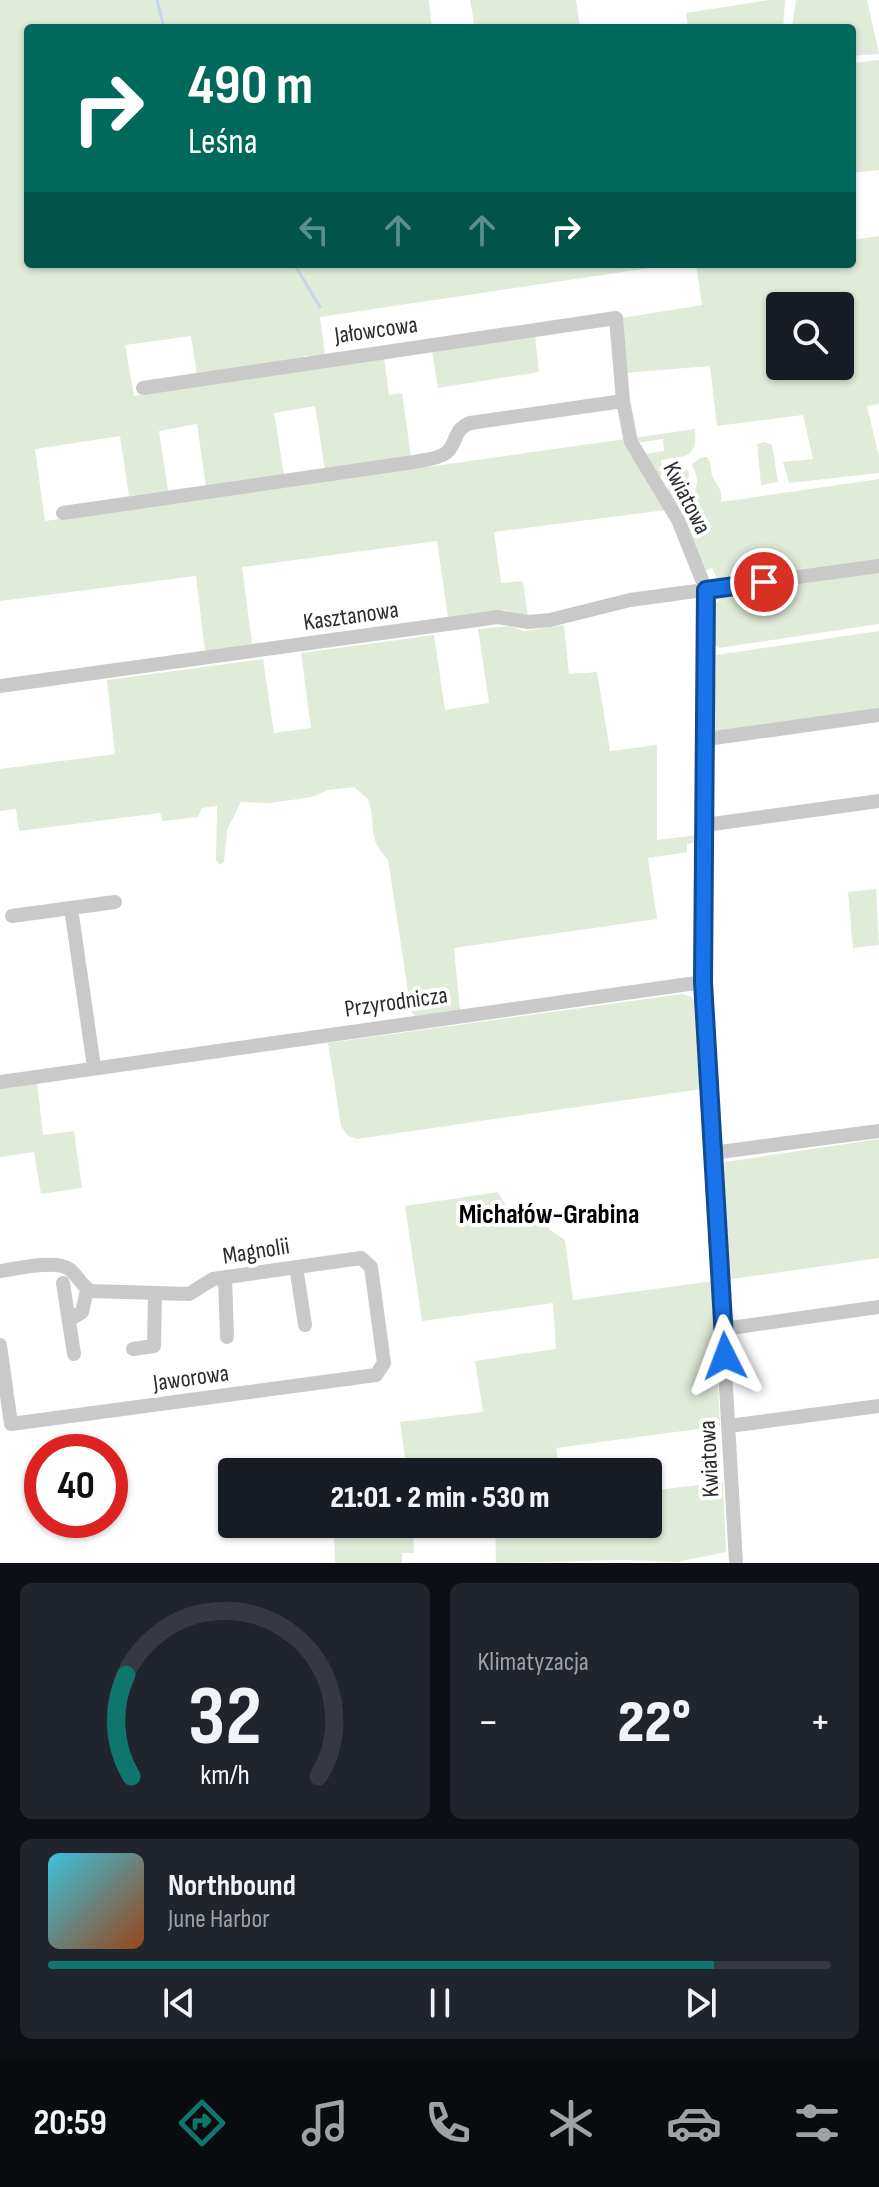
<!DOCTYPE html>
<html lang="pl">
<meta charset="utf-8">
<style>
body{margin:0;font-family:"Sofia Sans Condensed",sans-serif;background:#20242c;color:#f1f3f6;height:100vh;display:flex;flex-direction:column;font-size:30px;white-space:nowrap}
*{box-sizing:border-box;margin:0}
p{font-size:26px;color:#9ea1a6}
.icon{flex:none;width:44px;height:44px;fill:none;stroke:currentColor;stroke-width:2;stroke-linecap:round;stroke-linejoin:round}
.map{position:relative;height:1563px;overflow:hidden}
.details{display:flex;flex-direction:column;gap:20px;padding:20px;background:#0d0f14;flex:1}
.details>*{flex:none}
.guide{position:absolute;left:24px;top:24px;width:832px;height:244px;border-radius:8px;box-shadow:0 2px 6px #0004;background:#00695c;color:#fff;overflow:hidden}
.controls{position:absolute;left:766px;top:292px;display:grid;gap:16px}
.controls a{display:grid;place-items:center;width:88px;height:88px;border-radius:8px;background:#171b24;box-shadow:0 2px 6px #0004;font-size:40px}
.speed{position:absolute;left:24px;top:1434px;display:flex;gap:16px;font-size:40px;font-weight:700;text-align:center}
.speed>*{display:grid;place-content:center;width:104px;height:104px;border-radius:50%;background:#171b24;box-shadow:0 2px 6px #0004;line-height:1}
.speed .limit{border:12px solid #d22;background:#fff;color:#111}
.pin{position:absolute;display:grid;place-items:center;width:68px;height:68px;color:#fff;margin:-34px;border:4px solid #fff;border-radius:50%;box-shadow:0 2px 8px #0007}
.me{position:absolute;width:88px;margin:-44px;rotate:357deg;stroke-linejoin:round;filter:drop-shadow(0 0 6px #0008)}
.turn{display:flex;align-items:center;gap:28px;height:168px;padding:0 32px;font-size:36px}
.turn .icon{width:104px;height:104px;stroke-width:2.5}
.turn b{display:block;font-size:56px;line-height:68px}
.lanes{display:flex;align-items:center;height:76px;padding:0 32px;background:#0003;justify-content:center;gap:40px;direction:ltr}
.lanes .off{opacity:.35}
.big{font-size:60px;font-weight:800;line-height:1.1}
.details .tile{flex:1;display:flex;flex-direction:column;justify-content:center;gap:12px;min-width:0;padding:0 28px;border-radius:12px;background:#20242c}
.details .dial{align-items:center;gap:0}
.dial svg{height:208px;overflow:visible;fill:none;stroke:#363941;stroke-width:7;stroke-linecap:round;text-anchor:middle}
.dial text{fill:#f1f3f6;stroke:none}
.song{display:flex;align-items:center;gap:24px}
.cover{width:96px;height:96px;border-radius:12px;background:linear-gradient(135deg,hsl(190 70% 55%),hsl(20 70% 35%))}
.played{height:8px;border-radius:4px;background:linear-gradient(90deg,#0f766e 85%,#363941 85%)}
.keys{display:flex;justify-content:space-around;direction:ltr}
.heat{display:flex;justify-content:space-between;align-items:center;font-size:44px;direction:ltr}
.details .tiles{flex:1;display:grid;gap:20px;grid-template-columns:1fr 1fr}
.tile:last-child{grid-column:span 2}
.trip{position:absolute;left:218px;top:1458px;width:444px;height:80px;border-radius:8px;background:#171b24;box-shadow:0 2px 6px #0004;font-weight:800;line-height:80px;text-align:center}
.dock{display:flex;height:128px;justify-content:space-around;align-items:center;background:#090b0e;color:#9ea1a6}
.dock .icon{width:56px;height:56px}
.dock .on{color:#0f766e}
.dock b{font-size:36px;color:#f1f3f6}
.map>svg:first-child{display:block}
.green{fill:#e1ebd9;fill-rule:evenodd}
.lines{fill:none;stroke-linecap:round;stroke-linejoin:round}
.stream{stroke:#c5d8eb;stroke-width:3}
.minor{stroke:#c9c9c9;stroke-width:14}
.route-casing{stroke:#114b97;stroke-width:20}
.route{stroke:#1a73e8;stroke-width:14}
.labels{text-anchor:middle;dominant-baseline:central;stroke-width:8;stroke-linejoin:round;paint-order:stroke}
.street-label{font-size:24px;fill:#2c2c2c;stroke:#fff}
.quarter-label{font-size:28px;font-weight:bold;fill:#000;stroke:#fff}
</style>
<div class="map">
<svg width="879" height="1563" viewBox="0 0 879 1563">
<rect width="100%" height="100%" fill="#fff"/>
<path class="green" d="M0,0h429l3,28h-404v236h649l-357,53 5,39h-21l-2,3 -105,16 -6,-39 -66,9 9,51 250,-38 5,37 13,-2 9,64 -86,12 -10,-63 -41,7 10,62 -78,11 -9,-62 -38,7 9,60 -39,5 -9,-60 -85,13 10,72 580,-82 41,71 -172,22 7,51 22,-2 5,36 -23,-7 -57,7 -11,-76 -195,26 10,77 -47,7 -9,-75 -196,25z
M470,0h106l4,28h-105z
M768,0h17l-2,28h-95l-2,-15z
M796,0h71l12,54 -27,2v-28h-60z
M879,60v110l-27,3v-110z
M879,236v168l-12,2 12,51v16l-90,10 -6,-21 30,-3 -10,-44 -86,11 -7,-60 -85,7 -3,-55 80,-13 -6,-41h156v-24zM780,306h60v60h-60z
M535,335l4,37 -101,16 -6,-37z
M695,429c3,32 -12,26 -34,31l1,14 -4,5 -14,-25 20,-3 -1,-12 -27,4 -3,-5z
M765,442l7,3 6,37 -17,3 -4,-41z
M702,457h5c6,8 2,12 6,20 5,12 9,9 8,25l158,-23v82l-159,23 -8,-16 -7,3 -39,-79 12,-23 6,-1 5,4 -1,8 -12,9 -2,5 3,10 18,-3c-2,-9 2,-13 2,-21 0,-6 -4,-11 -5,-16z
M879,569v55l-160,24 -8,-6 1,-35 13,-13z
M564,625l5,49 28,-2 13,79 47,-6v95l40,-5v7l-10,2v8l-39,6 9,61 -203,29 6,62 -45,6 -4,-5 -23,-152c-22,-20 -11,-36 -20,-60l-14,-12 -26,3 -16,7 -41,6 -30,-1 -14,28 -3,32 -4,3 -4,-5 1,-54 -15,2 -4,9 -35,4 -3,-8 -141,18 -3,-22 -16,2v-42l115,-15 -8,-74 156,-21 11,74 37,-5 -10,-75 133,-18 11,75 44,-7 -11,-74 32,-3 14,5z
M879,631v81l-165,23 2,-80z
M876,889l3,56 -26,3 -5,-56z
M682,994l10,3 4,8 6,84 -345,50 -9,-3 -7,-10 -13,-83z
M37,1082l6,53 31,-4 8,57 -41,6 -7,-42 -34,5v-70z
M879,1139v119l-154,22 -6,-117z
M498,1192l10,18 30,2 12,18 15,10 8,60 140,-19 7,145 -164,22 3,24h-152l-7,-50 83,-10 -8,-51 81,-12 -3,-46 -131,18 -17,-115z
M723,1482l3,70 -48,10 -55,-2 -127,3 -1,-39h153v-33z
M396,1524h17l1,29h-12v10h-67l-1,-31z"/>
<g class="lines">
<path class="stream" d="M157,0l7,28
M294,264l26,43"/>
<path class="minor" d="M143,388l473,-70 7,83 8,41 47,78 28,70 -3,392 33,581
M63,513l351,-51c10,-2 24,-3 32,-9 12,-10 7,-24 24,-30l153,-22
M0,686l498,-69 30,5 22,-2 80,-20 249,-34
M707,739l172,-24
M705,825l174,-24
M71,908l23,159
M12,916l103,-14
M0,1082l703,-100
M712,1153l167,-22
M296,1267l9,58
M0,1271c16,-2 56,-12 69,-2 9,6 12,17 22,22l98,3 24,-15 148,-21 10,9 13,96 -8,12 -365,49 -11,-79
M225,1277l2,60
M63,1283l11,71
M69,1320l13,-8 5,-22
M723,1329l156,-22
M133,1349l21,-3 1,-53
M729,1426l150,-20"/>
</g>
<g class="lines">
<g class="route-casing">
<path id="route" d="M725,1356l-22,-374 3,-392 58,-8"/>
</g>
<use href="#route" class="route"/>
</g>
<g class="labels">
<g class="street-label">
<text transform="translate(376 330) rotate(-8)">Jałowcowa</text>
<text transform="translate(687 498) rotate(63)">Kwiatowa</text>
<text transform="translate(351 616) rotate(-8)">Kasztanowa</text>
<text transform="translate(396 1002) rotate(-8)">Przyrodnicza</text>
<text transform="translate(256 1251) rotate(-9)">Magnolii</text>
<text transform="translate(191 1378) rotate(-8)">Jaworowa</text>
<text transform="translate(709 1459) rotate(-93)">Kwiatowa</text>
</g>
<g class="quarter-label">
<text x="549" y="1214">Michałów-Grabina</text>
</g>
</g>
</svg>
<div class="controls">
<a><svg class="icon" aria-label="search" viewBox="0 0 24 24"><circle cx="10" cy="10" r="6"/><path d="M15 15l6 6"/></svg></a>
</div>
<div class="speed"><div class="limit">40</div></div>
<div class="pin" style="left:764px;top:582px;background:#d93025"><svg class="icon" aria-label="arrive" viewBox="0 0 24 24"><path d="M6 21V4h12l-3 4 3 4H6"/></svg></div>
<svg class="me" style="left:725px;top:1356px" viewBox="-20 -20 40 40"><path d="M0-17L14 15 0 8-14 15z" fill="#1a73e8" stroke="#fff" stroke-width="4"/></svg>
<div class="trip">21:01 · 2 min · 530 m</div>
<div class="guide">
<div class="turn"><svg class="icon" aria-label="right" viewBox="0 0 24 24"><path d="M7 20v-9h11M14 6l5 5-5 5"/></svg><div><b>490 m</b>Leśna</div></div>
<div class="lanes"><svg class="icon off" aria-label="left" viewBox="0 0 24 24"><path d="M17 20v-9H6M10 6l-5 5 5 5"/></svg><svg class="icon off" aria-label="ahead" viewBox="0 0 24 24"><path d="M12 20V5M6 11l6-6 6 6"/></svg><svg class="icon off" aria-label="ahead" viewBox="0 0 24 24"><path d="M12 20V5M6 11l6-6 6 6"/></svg><svg class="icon" aria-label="right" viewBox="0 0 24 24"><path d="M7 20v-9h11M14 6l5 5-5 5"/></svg></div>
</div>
</div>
<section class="details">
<div class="tiles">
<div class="tile dial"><svg viewBox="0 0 100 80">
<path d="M14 69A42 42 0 1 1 86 69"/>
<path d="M14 69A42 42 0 0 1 12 30" stroke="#0f766e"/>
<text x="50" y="56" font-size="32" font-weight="700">32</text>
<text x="50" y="72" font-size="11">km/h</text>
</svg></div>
<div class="tile"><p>Klimatyzacja</p>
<div class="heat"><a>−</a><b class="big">22°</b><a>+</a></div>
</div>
<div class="tile">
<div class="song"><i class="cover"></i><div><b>Northbound</b><p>June Harbor</p></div></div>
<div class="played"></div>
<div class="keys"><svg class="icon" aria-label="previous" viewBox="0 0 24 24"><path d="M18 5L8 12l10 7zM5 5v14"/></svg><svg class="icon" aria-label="pause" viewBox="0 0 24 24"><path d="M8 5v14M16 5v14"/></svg><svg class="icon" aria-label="next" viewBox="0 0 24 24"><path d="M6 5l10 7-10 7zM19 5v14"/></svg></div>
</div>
</div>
</section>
<nav class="dock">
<b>20:59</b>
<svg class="icon on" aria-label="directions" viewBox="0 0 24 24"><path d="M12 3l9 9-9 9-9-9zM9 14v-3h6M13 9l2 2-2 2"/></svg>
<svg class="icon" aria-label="music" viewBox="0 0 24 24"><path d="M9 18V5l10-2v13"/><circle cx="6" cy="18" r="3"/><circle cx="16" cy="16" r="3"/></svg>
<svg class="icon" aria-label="phone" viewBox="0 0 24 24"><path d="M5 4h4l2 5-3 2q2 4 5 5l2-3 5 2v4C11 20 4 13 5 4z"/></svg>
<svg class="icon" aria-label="climate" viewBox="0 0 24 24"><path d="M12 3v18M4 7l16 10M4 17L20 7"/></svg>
<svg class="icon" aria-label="car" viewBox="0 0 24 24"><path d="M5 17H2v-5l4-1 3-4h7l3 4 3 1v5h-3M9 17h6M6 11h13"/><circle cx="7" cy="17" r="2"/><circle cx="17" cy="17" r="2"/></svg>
<svg class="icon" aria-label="filters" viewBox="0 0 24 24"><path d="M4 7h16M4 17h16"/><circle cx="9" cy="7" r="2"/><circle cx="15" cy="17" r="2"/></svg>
</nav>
